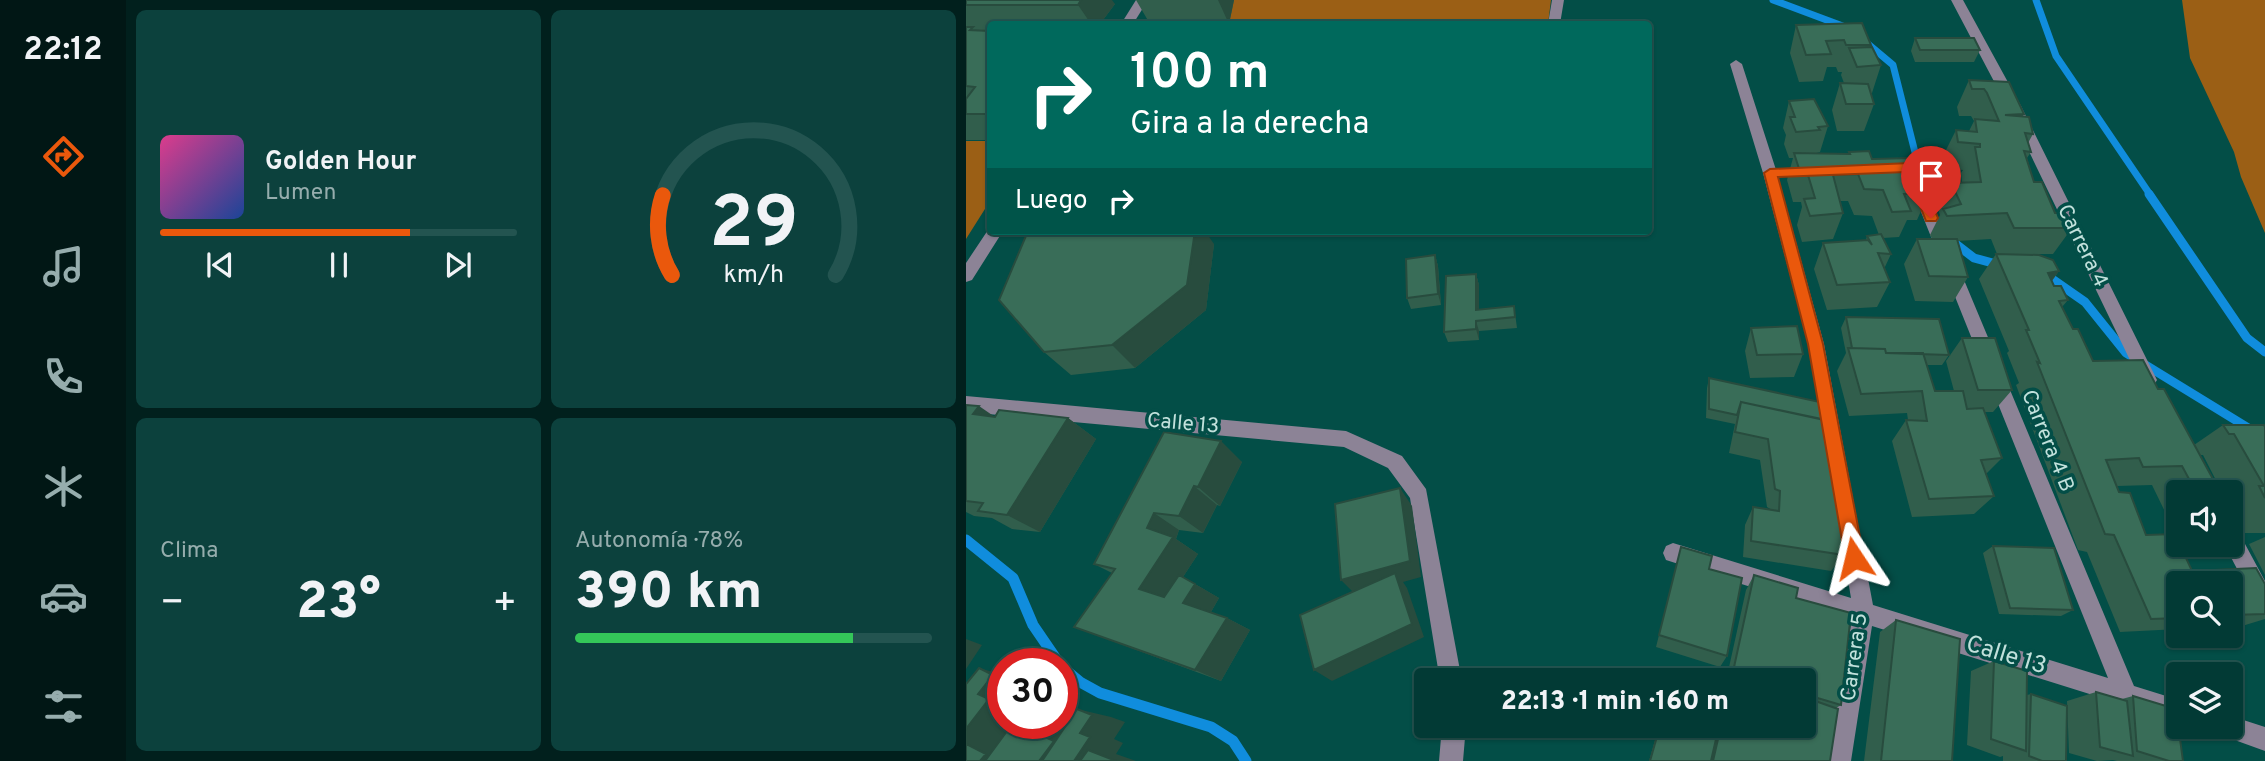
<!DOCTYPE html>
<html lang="es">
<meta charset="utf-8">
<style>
body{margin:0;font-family:Overpass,sans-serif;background:#0c413d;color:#f1f3f6;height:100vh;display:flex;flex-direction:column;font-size:26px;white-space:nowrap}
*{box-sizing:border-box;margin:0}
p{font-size:23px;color:#96adad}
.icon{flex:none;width:38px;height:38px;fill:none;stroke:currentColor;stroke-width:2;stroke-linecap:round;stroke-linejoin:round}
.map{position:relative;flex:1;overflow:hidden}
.sheet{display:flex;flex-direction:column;gap:10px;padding:10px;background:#01201d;width:840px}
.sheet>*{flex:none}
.banner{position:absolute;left:21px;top:21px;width:665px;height:214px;border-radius:7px;box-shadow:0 2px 5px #0004,0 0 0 2px #235450;background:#00695c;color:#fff;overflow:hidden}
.tools{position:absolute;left:1200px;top:480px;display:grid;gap:14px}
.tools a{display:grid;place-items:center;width:77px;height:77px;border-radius:7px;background:#023a35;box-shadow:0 2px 5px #0004,0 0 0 2px #235450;font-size:35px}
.speed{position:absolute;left:21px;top:648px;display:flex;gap:14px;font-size:35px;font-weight:700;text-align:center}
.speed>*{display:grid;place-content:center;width:91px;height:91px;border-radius:50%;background:#023a35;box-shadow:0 2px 5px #0004,0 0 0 2px #235450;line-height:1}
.speed .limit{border:10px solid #d22;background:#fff;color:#111}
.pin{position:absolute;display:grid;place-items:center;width:60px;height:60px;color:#fff;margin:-72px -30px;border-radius:50% 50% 50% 0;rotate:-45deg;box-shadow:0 0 7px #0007}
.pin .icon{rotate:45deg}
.me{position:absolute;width:77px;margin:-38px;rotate:350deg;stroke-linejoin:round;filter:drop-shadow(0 0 5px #0008)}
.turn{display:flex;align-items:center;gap:24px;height:147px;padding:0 28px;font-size:32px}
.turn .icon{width:91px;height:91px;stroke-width:2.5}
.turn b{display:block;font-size:49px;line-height:60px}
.then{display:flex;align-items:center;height:66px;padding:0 28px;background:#0003;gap:14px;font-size:26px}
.big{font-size:52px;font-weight:800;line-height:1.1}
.sheet .tile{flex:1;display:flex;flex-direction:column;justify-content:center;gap:10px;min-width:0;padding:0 24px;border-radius:10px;background:#0c413d}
.sheet .dial{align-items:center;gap:0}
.dial svg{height:182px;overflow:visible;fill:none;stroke:#235450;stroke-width:7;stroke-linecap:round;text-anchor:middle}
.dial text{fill:#f1f3f6;stroke:none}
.song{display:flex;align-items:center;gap:21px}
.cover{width:84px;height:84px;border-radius:10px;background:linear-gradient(135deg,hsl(330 70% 55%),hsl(220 70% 35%))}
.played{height:7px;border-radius:4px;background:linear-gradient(90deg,#ea580c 70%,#235450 70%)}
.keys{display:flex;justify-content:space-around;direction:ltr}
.heat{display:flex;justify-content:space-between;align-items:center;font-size:38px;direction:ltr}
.charge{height:10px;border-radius:5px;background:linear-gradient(90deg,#34c759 78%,#235450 0)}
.sheet .tiles{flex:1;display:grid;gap:10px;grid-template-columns:repeat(2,1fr)}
.trip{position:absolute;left:448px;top:668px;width:402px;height:70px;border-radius:7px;background:#023a35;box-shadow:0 2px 5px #0004,0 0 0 2px #235450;font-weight:800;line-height:70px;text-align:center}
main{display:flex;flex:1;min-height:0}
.tab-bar{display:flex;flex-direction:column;width:126px;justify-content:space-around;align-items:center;background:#011715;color:#96adad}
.tab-bar .icon{width:49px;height:49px}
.tab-bar .current{color:#ea580c}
.tab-bar b{font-size:32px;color:#f1f3f6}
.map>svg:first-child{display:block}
.green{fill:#9b5f15}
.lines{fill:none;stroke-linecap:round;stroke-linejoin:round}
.stream-far2{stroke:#108ddd;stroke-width:7}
.stream-far1{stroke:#108ddd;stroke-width:9}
.stream{stroke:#108ddd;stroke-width:11}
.minor{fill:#8c8396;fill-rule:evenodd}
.wall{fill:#315e4c}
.shaded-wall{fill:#284c3e}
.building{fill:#396d58;stroke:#284c3e;stroke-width:2}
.route{fill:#ea580c;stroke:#983908;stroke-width:2}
.labels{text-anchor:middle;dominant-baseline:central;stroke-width:7;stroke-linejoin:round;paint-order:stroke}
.street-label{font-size:21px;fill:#c2e1dc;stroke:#034e47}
.near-street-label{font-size:24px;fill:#c2e1dc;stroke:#034e47}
</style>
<main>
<nav class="tab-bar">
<b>22:12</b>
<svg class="icon current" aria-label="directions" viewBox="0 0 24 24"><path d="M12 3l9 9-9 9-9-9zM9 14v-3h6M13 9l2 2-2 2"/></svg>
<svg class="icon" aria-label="music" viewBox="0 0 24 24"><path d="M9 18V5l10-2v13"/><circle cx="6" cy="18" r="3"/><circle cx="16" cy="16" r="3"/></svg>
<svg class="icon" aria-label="phone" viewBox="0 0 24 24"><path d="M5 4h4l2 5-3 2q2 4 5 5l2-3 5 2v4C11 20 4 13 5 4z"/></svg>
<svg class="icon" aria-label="climate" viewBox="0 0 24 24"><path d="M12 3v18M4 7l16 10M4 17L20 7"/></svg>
<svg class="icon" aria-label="car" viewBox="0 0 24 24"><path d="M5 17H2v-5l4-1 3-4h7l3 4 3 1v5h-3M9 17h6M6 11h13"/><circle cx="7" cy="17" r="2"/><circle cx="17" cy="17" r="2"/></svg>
<svg class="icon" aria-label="filters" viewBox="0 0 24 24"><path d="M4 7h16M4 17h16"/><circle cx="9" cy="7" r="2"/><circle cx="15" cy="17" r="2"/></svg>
</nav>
<section class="sheet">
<div class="tiles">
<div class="tile">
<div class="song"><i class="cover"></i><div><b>Golden Hour</b><p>Lumen</p></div></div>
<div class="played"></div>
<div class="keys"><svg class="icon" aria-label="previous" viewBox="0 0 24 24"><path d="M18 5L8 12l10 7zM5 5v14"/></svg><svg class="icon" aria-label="pause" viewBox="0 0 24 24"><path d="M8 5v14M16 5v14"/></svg><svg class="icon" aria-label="next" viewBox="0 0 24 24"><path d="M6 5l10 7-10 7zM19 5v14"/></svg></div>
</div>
<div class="tile dial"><svg viewBox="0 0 100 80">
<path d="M14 69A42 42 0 1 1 86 69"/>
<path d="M14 69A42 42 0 0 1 10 34" stroke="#ea580c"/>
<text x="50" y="56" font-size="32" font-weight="700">29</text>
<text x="50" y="72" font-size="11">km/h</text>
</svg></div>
<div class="tile"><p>Clima</p>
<div class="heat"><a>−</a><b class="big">23°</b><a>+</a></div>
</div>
<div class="tile"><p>Autonomía · 78%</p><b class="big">390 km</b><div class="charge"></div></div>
</div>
</section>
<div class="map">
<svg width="1299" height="761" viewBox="0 0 1299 761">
<rect width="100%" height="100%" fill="#034e47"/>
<path class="green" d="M235,0h350l-3,24h-354z
M1216,0h83v233l-24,-56 -7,-25 -44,-94z
M0,141h24v60l-24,38z"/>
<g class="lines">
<path class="stream-far2" d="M807,0l75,28
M1070,0l20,56 95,140
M896,39l31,26 31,123"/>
<path class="stream-far1" d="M1183,194l98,144 18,14
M986,241l22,17 26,7
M1076,272l43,30 41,51 124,76 15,5"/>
<path class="stream" d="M0,540l47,38 20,47 26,38
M96,667l18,15 20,11 111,34 22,14 13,20"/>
<path class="minor" d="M170,0h12l-15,24h-12z
M586,0h12l-4,24h-12z
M985,0h12l58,106 136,274 -3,5 -6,2 -6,-2 -135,-279z
M770,60l6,4 35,109 47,171 49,261 235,73 -199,-496 7,-5 7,5 211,504 45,14v22l-307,-96 -21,135h-24l25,-142 -186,-59 -3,-7 3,-7 7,-3 178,55 -43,-254 -45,-171 -33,-109z
M24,227v4h13l-31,49 -6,2v-19z
M0,396l380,35 56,25 24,33 36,192h-22l-30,-183 -22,-30 -44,-21 -378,-35z
M1265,528l7,3 27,50v32l-7,-4 -34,-65h7z
M1265,716l34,11v24l-47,-17 -3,-8h16z
M476,726h24l-3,35h-24z"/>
</g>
<path class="wall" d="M0,0l149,4 -15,20h-110v116h-24z
M170,0h98l-5,24h-79z
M830,25l75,20v2l10,18 -9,28h-2l4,11 -10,27h-27l-5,-21 8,-27h4l-3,-8 1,-3h-4l-2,-5h-9l-4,14 -24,1 -9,-29z
M949,38l65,12 -6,12h-59l-4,-11z
M1003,80l55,34 -2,3 11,17 -5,9 3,9 -4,6 7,24 21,31 17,15 -19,26h-56l-6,-15 -34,2 11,36 -15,25 -38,-1 -11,-37 13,-25h15l-2,-4 10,-20 -2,-6 13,-26 11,-1 -1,-9 2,-3 -18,-2 -2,-12 13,-26 13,1 5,-10 -3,-5h-12l-2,-9z
M823,101l39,25 -8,26 -7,2h35l1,-2 23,7 57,34 -12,27h-10l-8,17 -16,1 8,16 -7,15 6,13 -13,25 -50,3 -13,-41 9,-26 43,-3 1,-4 12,-1 -7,-19 -18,-1 -6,-14h-9l4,12 -10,26 -31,3 -5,-17 5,-18 -1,-5h-8l-6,-22 6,-22h-4l-5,-14 2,-9 -3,-7z
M370,231h22l-21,2z
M248,244l-8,66 -71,58 -64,7 -27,-23z
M1030,254l63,17 -7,10 2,5 14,14 -6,7 11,22 20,32 65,28 36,56 29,-20 42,2v106h-27l-7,-14v-27h-9l-19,-37h-3l20,37h-41v27l-10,1 -17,-35 -35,1 2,6 27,43 46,36 73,13v35l-23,7 -11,1v-44h-52v46l-59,3 -33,-80 -9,-2 -62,-165 3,-2 -12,-30 2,-2 -30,-72z
M469,255l3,11 3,39 -30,4 -4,-11z
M510,274l3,11v25l35,-4 3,22 -38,3v9l-31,2 -4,-10z
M880,317l103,38 -7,10h-15l8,26h19l-8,-30 16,-23 50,52 -19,22h-9l18,46 -16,16 8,22 -20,18 -62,3 -20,-76 14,-21h2l-1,-7 -58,3 -12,-45 9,-18 -5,-25z
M785,328l52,26 -9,23 -44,1 -5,-27z
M743,378l120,43 4,33 19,49 -9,13 1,39 -13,16 -88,-14 2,-32 8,-18 19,3 -5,-3 -7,-47 -31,-7 6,-29 -29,-6 1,-30z
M0,405l29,12 73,1 28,21 -56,93 -28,-3 -20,-11 -18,-2 -8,-4z
M198,432l78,30 -22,44 -3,-1 -14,28 -24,-3 -3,9 22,15 -15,23 36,21 -8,14 16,6 23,12 -29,51 -147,-54 38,-54 -18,-9z
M1299,537v38l-16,-31z
M1027,546l80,64 -12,6 -62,-2 -16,-61z
M743,569l18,87 -7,11 -64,-20 3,-12z
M788,575l87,130 -5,3 -6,53h-181l10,-35h145v-45h-78l20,-91z
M930,620l56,141h-88l16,-129z
M1028,661l33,34 4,-1 35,67h-63v-5l-3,1 -33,-12 4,-74z
M1130,692l26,7 11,-3 50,65h-66l-4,-1 -16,1 -28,-8 -2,-52z"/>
<path class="shaded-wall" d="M111,0h35l3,4 -15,20h-9l-13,-19z
M252,0h16l-5,24z
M229,231h10l9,13 -8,66 -71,58 -23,-23z
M469,255l3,11 3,39 -3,-11z
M1093,271l-19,25 8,-23z
M510,274l3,11v36l-3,-11z
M510,321l3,10v9l-3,-11z
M13,406l32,22 -38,-14z
M102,418l28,21 -56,93 -33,-17z
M255,441l21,21 -22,44 -22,-19z
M228,486l23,19 -14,28 -24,-17z
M434,488l12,18 9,71 -18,5 4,6 17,49 -92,44 -18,-11 42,-75 -15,-15z
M188,513l25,17 -3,9 22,15 -32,49 -27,-14 8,-61z
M229,584l24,14 -11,19 -25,-14z
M261,618l23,12 -29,51 -26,-11z
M0,639l16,6 -16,24z
M13,668l24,7v24l-7,-1 7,1v24h14l8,38h-59v-32z
M111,709l34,8 14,5 -11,17 9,4 -7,11 20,7h-20l-3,-1 -1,1h-73l15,-20 -18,-8 8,-10h18v-9l22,10 -11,15 12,6 5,-8 -10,-4 12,-18z"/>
<path class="building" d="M0,0h115l-3,5h-112z
M896,23l9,22h-25l-2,-5 -18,1 5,13 -25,1 -10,-30z
M0,27h7l-3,3 20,1v83h-24v-15l9,-12 -9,-1z
M949,38h59l6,12h-60z
M906,47l9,18 -24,2 -8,-19z
M1003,80l40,2 15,32 -19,1 24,2 4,17 -8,-1 6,19 -7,-1 10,31h8l13,31h10l7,15h-58l-7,-15 -60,3 -4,-7 18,-5 -10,-21 30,-1 -6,-35h5v-3l-22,-2 -2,-12 21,2 -2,-13 24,2 -12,-28 -3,-4h-12z
M874,83l28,1 6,20h-28z
M848,99l14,27 -10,1 2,3 -24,2 -6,-15h5l-6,-16z
M903,151l3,8 40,-1 17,35 -25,1 7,17 -19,1 -9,-22 -19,-1 -6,-15 -25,1 10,38 -33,3 -6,-17 11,-1 -7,-23h-7l-7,-22 56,1 -1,-2z
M62,231h167l-8,54 -75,60 -68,7 -45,-52z
M915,234l10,20 -13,-1 12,29 -53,3 -14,-42 45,-3 4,5 -5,-9z
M951,239h40l11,38 -39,-1z
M1030,254l43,1 14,5 6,11 -11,2 6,13h7l7,14 -9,1 14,28h5l15,32 50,-1 15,29h6l56,103h-24l-14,-26 -39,1 -4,-9 -33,2 13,32 11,1 16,42 29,-1 17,37 64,-3 9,16v30l-34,1v-32h-52v35l-28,1 -37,-84 -9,-1 -68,-172 3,1 -14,-33h3z
M469,255l3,39 -31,4 -1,-39z
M510,274v36l38,-4 1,11 -39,4v8l-32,3 2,-56z
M880,317l93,2 10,36 -63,-2 -1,-4 -33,-1z
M831,326l6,28 -46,1 -6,-27z
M996,338h33l17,52h-34z
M882,348l37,1 1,4h37l12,38h28l4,18 16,-1 19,50 -21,2 13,36 -65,3 -23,-79 21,1 -5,-30 -61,3z
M743,378l120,26v17l-88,-19 -4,13 -28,-6z
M775,402l95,20 -3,32h7l12,49 -9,-3 1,55 -93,-14 2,-34 26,4 1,-20 -5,-2 -7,-50 -33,-7z
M0,405l13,1 -6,8 22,3 4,-7 69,8 -61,97 -29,-4 5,-8 -17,-2z
M1257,425h41l1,2v71l-6,-12h5l-30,-52h-5z
M198,432l57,9 -23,46 -4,-1 -15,30 -25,-3 -7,15 26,9 -34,52 25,8 15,-22 16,9 -12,19 44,15 -32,52 -121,-43 41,-58 -21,-5z
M434,488l10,73 -69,19 -6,-76z
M1027,546l61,2 19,62 -63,-2z
M715,547l31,9 -3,13 33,9 -15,78 -68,-21z
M429,573l17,51 -98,46 -14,-55z
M788,575l44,13 -2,10 55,15 -10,92 -37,-11v-13h-73z
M930,620l64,19 -8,122h-71z
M1028,661l33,10 -1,80 -35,-12z
M13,668l14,7 -15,19 11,5 -23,30v-45z
M1130,692l31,9 6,55 -33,-9z
M1065,694l36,12 -1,55h-24l-13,-5z
M1167,696l43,13 7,52h-14l-32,-10z
M838,697l34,12 -8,52h-117l8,-35h83z
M111,709l15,6 -12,18 10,4 -16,24h-32z
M47,723h31l-8,10 18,8 -15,20h-54z
M694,726h59l-8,35h-61z
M0,744l20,10 -6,7h-14z
M122,750l28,11h-36z"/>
<path class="route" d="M944,163l7,4 21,51 -2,3h-10l-20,-49 -128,5 45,167 41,214 -3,7 -7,2 -6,-2 -3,-7 -37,-214 -44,-171 6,-4z"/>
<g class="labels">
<g class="street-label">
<text transform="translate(1116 246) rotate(64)">Carrera 4</text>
<text transform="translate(217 424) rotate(5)">Calle 13</text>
<text transform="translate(1081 441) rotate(68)">Carrera 4 B</text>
<text transform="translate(889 657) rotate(-82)">Carrera 5</text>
</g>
<g class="near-street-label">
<text transform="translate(1040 656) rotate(17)">Calle 13</text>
</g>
</g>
</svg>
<div class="tools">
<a><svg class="icon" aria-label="sound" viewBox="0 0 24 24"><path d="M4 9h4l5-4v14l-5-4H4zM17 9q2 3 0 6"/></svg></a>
<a><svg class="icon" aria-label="search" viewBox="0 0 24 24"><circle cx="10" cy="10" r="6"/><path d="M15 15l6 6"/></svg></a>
<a><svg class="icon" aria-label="layers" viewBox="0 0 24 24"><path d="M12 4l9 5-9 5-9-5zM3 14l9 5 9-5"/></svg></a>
</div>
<div class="speed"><div class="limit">30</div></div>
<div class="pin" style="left:965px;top:218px;background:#d93025"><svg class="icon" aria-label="arrive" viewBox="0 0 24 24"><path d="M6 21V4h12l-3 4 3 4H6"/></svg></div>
<svg class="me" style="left:888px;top:558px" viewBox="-20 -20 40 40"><path d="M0-17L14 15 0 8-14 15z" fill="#ea580c" stroke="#fff" stroke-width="4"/></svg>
<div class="trip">22:13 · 1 min · 160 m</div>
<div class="banner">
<div class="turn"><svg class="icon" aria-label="right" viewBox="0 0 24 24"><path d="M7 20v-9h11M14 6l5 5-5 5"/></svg><div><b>100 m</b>Gira a la derecha</div></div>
<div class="then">Luego<svg class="icon" aria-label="right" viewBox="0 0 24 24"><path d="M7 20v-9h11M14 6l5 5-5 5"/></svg></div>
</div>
</div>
</main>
